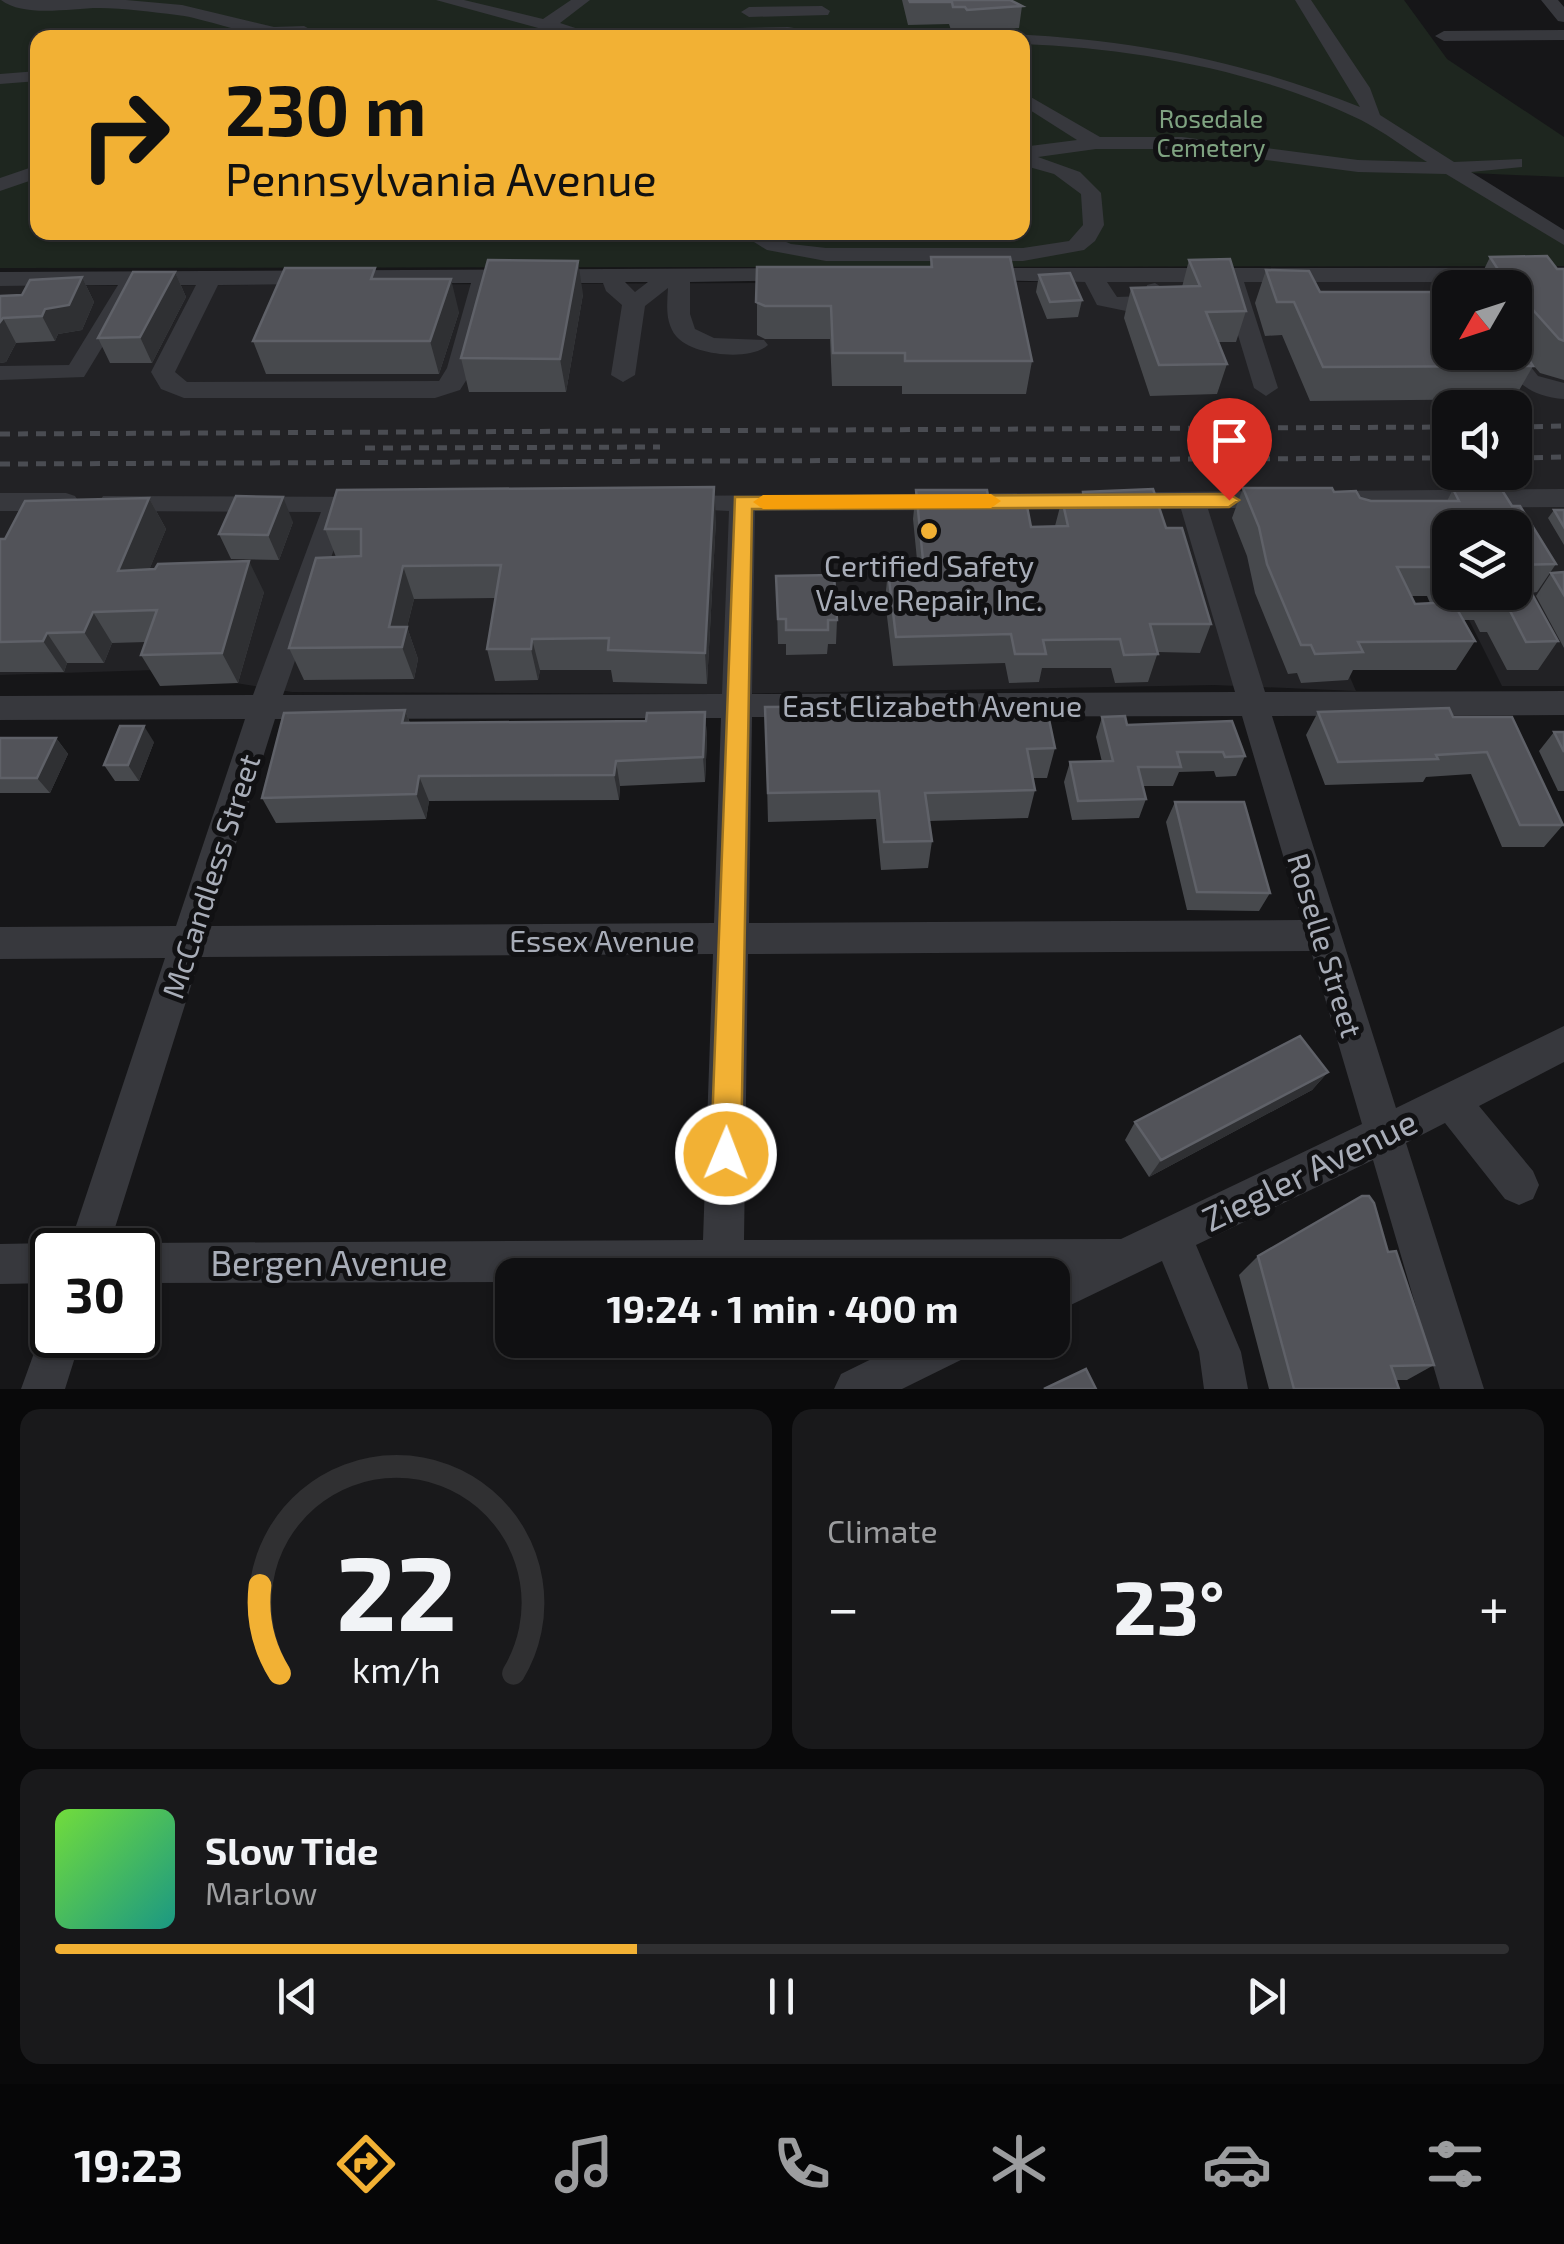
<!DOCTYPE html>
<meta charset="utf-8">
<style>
body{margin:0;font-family:"Exo 2",sans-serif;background:#19191b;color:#f1f3f6;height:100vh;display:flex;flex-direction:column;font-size:38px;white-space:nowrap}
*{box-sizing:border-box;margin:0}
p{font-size:32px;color:#9c9d9f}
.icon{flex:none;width:55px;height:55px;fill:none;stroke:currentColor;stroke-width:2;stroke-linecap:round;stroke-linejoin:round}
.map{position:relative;height:1389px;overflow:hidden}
.panel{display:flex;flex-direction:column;gap:20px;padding:20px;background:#09090a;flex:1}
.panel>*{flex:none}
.hud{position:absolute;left:30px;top:30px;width:1000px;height:210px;border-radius:20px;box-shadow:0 2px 8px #0004,0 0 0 2px #303032;background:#f2b134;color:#111;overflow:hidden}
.needle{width:65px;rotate:231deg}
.tools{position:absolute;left:1432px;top:270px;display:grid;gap:20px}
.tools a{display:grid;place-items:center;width:100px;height:100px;border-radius:20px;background:#101012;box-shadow:0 2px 8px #0004,0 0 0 2px #303032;font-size:50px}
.speed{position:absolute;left:30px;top:1228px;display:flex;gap:20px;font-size:50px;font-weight:700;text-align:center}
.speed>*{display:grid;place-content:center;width:130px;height:130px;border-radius:50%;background:#101012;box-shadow:0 2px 8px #0004,0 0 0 2px #303032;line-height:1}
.speed .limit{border:5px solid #111;border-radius:15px;background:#fff;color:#111}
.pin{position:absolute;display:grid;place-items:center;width:85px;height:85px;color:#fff;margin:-102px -42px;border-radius:50% 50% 50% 0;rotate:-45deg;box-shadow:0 0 10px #0007}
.pin .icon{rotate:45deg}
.me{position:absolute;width:110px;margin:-55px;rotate:1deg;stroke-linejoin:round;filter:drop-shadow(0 0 8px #0008)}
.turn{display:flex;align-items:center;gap:35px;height:210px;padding:0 30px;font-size:45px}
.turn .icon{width:130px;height:130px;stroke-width:2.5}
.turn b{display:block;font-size:70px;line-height:85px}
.big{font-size:75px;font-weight:700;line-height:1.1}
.panel .card{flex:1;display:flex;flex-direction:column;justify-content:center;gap:15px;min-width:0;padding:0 35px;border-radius:20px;background:#19191b}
.panel .dial{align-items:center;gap:0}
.dial svg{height:260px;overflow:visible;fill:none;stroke:#303032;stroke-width:7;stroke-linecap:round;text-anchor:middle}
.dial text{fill:#f1f3f6;stroke:none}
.song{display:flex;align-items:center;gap:30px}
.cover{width:120px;height:120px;border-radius:15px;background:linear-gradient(135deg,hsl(100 70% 55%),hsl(170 70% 35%))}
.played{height:10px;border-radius:5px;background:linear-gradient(90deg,#f2b134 40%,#303032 40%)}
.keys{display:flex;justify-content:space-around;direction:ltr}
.heat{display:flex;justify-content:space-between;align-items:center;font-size:55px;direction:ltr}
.panel .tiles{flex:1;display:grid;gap:20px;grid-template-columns:1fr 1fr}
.card:last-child{grid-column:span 2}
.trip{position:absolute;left:495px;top:1258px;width:575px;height:100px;border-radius:20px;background:#101012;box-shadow:0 2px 8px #0004,0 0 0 2px #303032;font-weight:700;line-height:100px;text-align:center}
.dock{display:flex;height:160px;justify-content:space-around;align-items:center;background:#060607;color:#9c9d9f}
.dock .icon{width:70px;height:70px}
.dock .selected{color:#f2b134}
.dock b{font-size:45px;color:#f1f3f6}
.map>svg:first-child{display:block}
.built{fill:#222225;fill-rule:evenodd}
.green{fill:#1e261f;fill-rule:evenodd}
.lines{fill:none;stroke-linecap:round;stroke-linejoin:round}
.minor{fill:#37383d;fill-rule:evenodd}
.rail{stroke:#4a4c52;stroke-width:5;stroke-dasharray:10 8;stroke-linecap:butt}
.wall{fill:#47494d;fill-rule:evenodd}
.shaded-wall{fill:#2f3033}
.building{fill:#525359;stroke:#5f6168;stroke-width:2.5}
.route{fill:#f2b134;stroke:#9d7322;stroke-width:2.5}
.slow{fill:#f59e0b}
.poi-dot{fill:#f2b134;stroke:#111113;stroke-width:4}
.labels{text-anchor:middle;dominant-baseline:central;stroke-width:10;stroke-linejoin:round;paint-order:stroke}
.far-park-label{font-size:25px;fill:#7fa381;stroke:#111113}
.poi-label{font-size:30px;fill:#a8adb8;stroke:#111113}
.street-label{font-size:30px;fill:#a8adb8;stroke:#111113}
.near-street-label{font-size:35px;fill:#a8adb8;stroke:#111113}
</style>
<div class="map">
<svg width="1564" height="1389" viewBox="0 0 1564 1389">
<rect width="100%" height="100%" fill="#161618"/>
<path class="built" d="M1564,280v406h-62l-45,-90 -70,-1 -67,14 36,82 -142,-6 -486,9 -436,-2 -138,-22 -154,5v-389zM1450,288h65v64h-65zM1450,408h65v64h-65zM1450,528h65v64h-65z"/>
<path class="green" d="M0,0h1404l43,59 117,78v40l-94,-4 94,63v30l-1564,2zM38,38h984v194h-984z"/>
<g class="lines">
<path class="minor" d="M1,0h125l56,5 92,22 30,-1 9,5c-27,21 -103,-13 -136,-16 -25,-3 -52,-7 -78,-7 -29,0 -74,10 -98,-8z
M436,0h28l79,19 28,-19h19l-30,23 46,15h-31z
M1295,0h16l59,88 10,27 74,47 68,-3v8l-51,5 93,58v15l-118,-71 -88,-2 -176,-23h-86l-58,8 42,15 21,21 3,32 -9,16 -11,9 -61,11h-197l-59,-11 -29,-18h25l28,12 35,4h197l46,-7 14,-16 -2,-31 -27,-20 -32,-9v-18l55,-7 -55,-35v-13l78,45h82l176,23 69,2c-22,-14 -43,-30 -66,-42 -101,-49 -227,-72 -339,-76v-6h-42l8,-5c131,4 250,25 372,74z
M1541,0h17l6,7v15l-6,-1z
M822,6l8,5 -2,4 -79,2 -8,-5 8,-5z
M788,27l6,1v8l-113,2 -3,-4 9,-5z
M1564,30v10l-120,1 -9,-5 9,-5z
M38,71v10l-38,3v-10z
M38,165v13l-38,13v-13z
M796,268l11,7 -3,5 -114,2v32l5,15 19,9 50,2 4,5c-18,17 -77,10 -92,-9 -11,-14 -9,-31 -8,-48l-23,18 -10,69 -12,7 -12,-7 11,-70 -16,-14 -3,-8h-110l-26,96 -7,11 -25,8h-251l-23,-9 -10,-17 45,-87h-56l-56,92 -84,3v-14l69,-1 49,-80 -118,1v-14zM625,282h23l-13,10zM471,283l-24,85 -8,13 -252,1 -12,-10 43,-87z
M977,268h587v14h-320l34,106 -12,8 -12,-8 -32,-106h-115l10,15 28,-1 2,-11 8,-2 11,7 3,9 -3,5 -35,8 -34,-7 -12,-23 -116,-2 -3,-5z
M1515,347l23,29 26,7v16c-35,-2 -51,-19 -68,-47h19z
M1564,489v18l-237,2 -9,-3 -4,-6 4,-6 9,-3z
M1276,491l9,3 4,6 -4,6 -77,3 57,183 299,-1v24l-292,1 124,392 168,-82v36l-85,44 54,65 6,14 -6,14 -14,6 -14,-6 -60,-76 -39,20 78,246h-44l-67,-229 -177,85 45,107 7,37h-44l-5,-37 -37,-91 -110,53v-39h-540v7l-374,1v-33h-15l15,-7 565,-3 10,-286 -513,3 -92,293h-40l97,-292 -165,1v-32l176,-1 69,-207 -245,1v-24l253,-1 68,-183 -209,-1 -9,-3 -4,-6 4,-6 277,1 4,6 -4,6 -33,3 -64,183 439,-1 7,-183 -61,-3 -4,-6 4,-6zM1181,509l54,183 -483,2 3,-183zM1242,716l60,204 -553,3 3,-206zM721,718l-7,205 -504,3 65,-207zM1311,951l51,173 -241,115 -377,1 4,-286z
M0,493h66l9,3 4,6 -4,6 -9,3h-66z
M52,1243l15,7h-15v33l-52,1v-40z
M52,1317v18h30l-17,54h-44l25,-69z
M910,1340h67l-6,15 -69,34h-68l7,-15z"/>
<path class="rail" d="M1515,427l49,-1
M0,434l1450,-7
M365,448l295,-1
M1515,458l49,-1
M0,464l1450,-6"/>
</g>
<path class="wall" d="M902,0h108l12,6 -3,22 -54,5 -2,-4 -12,1 -2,-6 -41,1z
M931,257l101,104 -6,33h-124v-8h-70l-2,-47h-65l-8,-4v-68h173z
M1490,257l67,12h7v111l-24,-7 -13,-15 6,8 -19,33 -204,2 -28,-66 -17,1 -10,-33 11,-33 54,22 128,9 67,51v-64h-40z
M1189,260l57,51 -10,31h-18l9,22 -10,30 -67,2 -26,-78 7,-30 51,-1z
M175,272l11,25 -34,66h-42l-12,-25z
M1039,275l43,25 -4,17 -31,2 -11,-27z
M82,277l12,25 -12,28 -24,4 -3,7 -39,2 -10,19 -6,1v-67l22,-1z
M378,279l81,33 -20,62h-173l-13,-33z
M583,294l-17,98h-97l-8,-34z
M1243,488l91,4 37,9h76l6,-12 59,17 44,58 -19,28 -6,1 27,48 -20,29h-31l-20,-38h-7l-6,-12h-11l12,21 -19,29h-103l-5,10 -47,3 -4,-10 -9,1 -33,-81 -8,-37 -15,-38zM1450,528l65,64h-65zM1411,596h16l3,7 -15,1z
M916,490l73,12 42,25 24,-1 7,-27h19l2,-7 83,36 45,96 -11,29 -42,-1 -10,30 -33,1 -4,-15h-69l-3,14 -30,1 -4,-20 -112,3 -8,-66 3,-29 30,-1 -5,-51z
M149,498l17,31 -17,41 115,22 -26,91 -78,3 -19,-31 5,-13 -34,1 -8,20h-37l-3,9h-64v-133h5z
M1554,510h10v35l-16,-27z
M716,519l-9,165 -94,-2 -2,-12h-71l-2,10 -43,1 -8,-32 8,-51 -81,1 -7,28 11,32 -4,20 -110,1 -15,-32 47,-91 -11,-28z
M293,522l-14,38 -48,-1 -12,-25z
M1564,572v76l-28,-52 15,-23z
M776,576l61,44 -1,24h-8l-1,10 -41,1v-11h-8z
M765,707l290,41 -8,30h-14l2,12 -7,28 -99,3 3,20 -4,27 -47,2 -5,-51 -108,3z
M405,710l5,13 236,-2 59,-9 2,26 -2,44 -85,4 -1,14 -190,1 -3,18 -150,4 -14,-25z
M1318,712l135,5 110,108 -19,22h-42l-31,-73 -45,3 -3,5 -98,3 -19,-50z
M1102,717l25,8 118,31 -9,20 -20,1 -2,-6 -35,1 -6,14h-30l3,13 -7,19 -67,2 -8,-38 6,-20h32l-6,-25z
M1554,732h10v59h-6l-19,-40z
M0,738h56l12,16 -18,39h-50z
M154,742l-15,39h-24l-11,-16z
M1175,802l95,91 -11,18 -72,-1 -21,-88z
M1328,1072l-16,18 -163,87 -24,-37 10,-18z
M1388,1252l46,113 -27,15h-11l3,9h-130l-30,-114 19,-19z"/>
<path class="shaded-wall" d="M578,261l5,33 -17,98 -6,-33z
M175,272l11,25 -34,66 -12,-26z
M82,277l12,25 -12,28 -24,4 -3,7 -13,-25 3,-7z
M451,279l8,33 -20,62 -9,-33z
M1533,310l-18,34v-27z
M3,318l13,25 -10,19 -6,1v-41z
M714,487l2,32 -9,165 -2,-31z
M283,497l10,25 -14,38 -11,-25z
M149,498l17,31 -30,73 -18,-31z
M249,561l15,31 -26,91 -16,-30z
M403,566l11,33 -7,28 11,32 -4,20 -12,-32 -13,-20z
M93,612l19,31 -8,20 -20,-31z
M47,633l20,30 -3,9 -21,-31z
M532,639l8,31 -2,10 -7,-31z
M405,710l9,25 -12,-12z
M705,712l2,26 -2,44 -2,-25z
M144,726l10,16 -15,39 -11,-16z
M56,738l12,16 -18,39 -13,-15z
M616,761l4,25 -1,14 -5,-25z
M419,776l10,25 -3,18 -10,-25z
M1328,1072l-16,18 -163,87 12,-17z"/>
<path class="building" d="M909,0h101l12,6 -55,4 -2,-3h-12l-1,-5h-42z
M1547,256l10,13h7v72l-5,-2 -26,-29 -4,5 -14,2v-17h4l-4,-6v-6h-5l-20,-31z
M931,257h79l22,104h-127v-8h-72l-2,-47h-66l-9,-4 1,-35h175z
M1230,259l16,52 -40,1 21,52 -68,1 -28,-77 69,-2 -11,-26z
M488,260l90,1 -18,98 -99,-1z
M285,268h90l-4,11h80l-21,62h-177z
M1266,270l43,1 11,21h123l5,9h2v51h65v-26l15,21h-9l12,19 -210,1 -29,-65h-17z
M133,272h42l-35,65 -42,1z
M1070,273l12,27 -32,2 -11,-27z
M82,277l-13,28 -24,4 -3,7 -39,2 -3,4v-26l22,-1 8,-15z
M714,487l-9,166 -97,-3 1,-12 -77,1 -1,10h-44l14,-84 -98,1 -14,61h18l-5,20 -113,1 27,-90 45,-2v-27h-36l12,-39z
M1500,487l12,19h8l36,58 -40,1 42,76 -32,1 -20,-39h-8l-5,-11h22v-64h-65v51l-7,-12h-46l18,37 38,-2 22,39 -117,1 5,10 -48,2 -4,-9h-10l-34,-81 -8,-37 -16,-39h89l2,4 22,-1 4,7 11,3h88l-6,-12z
M1153,489l13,39h16l29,96h-61l8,30 -34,1 -4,-16 -77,1 3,14h-31l-4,-20 -115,3 -8,-66 36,-1 -8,-80h71l2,12 37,-1 5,26 37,-1 -6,-27h22l-1,-7z
M236,496l47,1 -15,38 -49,-1z
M149,498l-31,73 37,-2 3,-5 91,-3 -27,92 -81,2 16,-45 -64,2 -9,20 -37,1 -4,8 -43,1v-103h5l20,-38z
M1554,510h10v17z
M1564,572v23l-13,-22z
M834,575l3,45h-9v10h-42v-11h-8l-2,-43z
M1046,705l9,43 -28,1 8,41 -110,3 7,48 -48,1 -5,-51 -111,2 -3,-86z
M1449,708l4,9h59l51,108h-43l-33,-73 -51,3 2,4 -100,3 -20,-50z
M405,710l-3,13 244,-2 1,-8 58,-1 -2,45 -87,4 -2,14 -195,1 -3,18 -154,4 22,-85z
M1125,716l2,9 105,-4 13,35 -20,1 -2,-5h-46l4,15h-43l8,32 -68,2 -8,-39 43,-1 -11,-44z
M120,726h24l-16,39h-24z
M1554,732h10v20z
M0,738h56l-19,40h-37z
M1175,802h69l26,91 -73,-1z
M1300,1036l28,36 -167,88 -26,-38z
M1362,1196h7l5,7 14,49 8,-1 38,114 -43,1 8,23h-105l-36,-133z
M1086,1369l10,20h-52z"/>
<path class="route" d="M1229,494l10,6 -10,7 -477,2 -11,645 -5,10 -10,4 -10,-4 -5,-10 24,-657z"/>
<path class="slow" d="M991,494l10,7 -10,7 -228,1 -10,-7 10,-7z"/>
<circle class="poi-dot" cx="929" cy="531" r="10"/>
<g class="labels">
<g class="far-park-label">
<text x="1211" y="118">Rosedale<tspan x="1211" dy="29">Cemetery</tspan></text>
</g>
<g class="poi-label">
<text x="929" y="565">Certified Safety<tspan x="929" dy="34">Valve Repair, Inc.</tspan></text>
</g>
<g class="street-label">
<text x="932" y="705">East Elizabeth Avenue</text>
<text transform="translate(210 876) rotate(-72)">McCandless Street</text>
<text x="602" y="940">Essex Avenue</text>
<text transform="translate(1326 945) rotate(73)">Roselle Street</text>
</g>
<g class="near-street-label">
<text transform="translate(1309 1169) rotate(-26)">Ziegler Avenue</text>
<text x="329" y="1262">Bergen Avenue</text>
</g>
</g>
</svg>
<div class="tools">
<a><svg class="needle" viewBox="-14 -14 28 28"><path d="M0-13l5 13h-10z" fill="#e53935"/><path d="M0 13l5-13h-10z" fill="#9c9d9f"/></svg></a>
<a><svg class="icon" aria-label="sound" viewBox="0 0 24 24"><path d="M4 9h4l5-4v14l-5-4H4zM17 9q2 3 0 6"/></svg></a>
<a><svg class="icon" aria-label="layers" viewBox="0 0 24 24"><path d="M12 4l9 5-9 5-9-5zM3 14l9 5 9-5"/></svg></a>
</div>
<div class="speed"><div class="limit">30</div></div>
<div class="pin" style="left:1229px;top:500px;background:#d93025"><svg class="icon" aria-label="arrive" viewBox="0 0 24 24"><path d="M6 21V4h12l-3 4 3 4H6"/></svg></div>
<svg class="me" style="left:726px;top:1154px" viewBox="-20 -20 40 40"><circle r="17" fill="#f2b134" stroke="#fff" stroke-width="3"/><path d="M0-11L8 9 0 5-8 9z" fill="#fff"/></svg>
<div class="trip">19:24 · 1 min · 400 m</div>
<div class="hud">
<div class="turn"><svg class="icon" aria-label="right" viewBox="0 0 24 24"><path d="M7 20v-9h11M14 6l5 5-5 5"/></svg><div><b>230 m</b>Pennsylvania Avenue</div></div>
</div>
</div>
<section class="panel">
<div class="tiles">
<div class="card dial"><svg viewBox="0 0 100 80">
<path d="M14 69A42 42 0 1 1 86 69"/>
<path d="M14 69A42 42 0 0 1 8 42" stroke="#f2b134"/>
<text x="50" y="56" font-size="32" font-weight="700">22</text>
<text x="50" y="72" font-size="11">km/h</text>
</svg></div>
<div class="card"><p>Climate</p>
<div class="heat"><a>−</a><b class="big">23°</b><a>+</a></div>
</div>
<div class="card">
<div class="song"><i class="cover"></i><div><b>Slow Tide</b><p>Marlow</p></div></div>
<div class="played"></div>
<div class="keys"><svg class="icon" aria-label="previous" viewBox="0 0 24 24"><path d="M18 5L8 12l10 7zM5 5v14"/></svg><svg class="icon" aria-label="pause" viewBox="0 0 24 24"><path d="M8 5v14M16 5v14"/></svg><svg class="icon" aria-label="next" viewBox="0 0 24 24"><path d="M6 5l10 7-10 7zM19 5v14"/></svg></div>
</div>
</div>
</section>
<nav class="dock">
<b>19:23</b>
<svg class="icon selected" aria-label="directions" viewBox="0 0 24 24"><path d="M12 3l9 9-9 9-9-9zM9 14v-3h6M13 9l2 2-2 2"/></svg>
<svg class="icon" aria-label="music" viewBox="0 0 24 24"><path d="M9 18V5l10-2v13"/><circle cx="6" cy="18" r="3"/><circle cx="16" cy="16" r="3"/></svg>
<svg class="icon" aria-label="phone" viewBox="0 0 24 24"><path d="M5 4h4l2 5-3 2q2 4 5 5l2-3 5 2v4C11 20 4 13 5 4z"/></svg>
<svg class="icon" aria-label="climate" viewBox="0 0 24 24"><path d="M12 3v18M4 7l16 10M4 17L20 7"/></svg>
<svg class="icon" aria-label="car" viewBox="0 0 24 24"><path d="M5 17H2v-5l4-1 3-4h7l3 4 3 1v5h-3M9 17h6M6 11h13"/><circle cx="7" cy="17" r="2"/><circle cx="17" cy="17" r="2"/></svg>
<svg class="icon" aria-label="filters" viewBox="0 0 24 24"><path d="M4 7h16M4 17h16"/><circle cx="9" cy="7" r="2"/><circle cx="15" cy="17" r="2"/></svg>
</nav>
